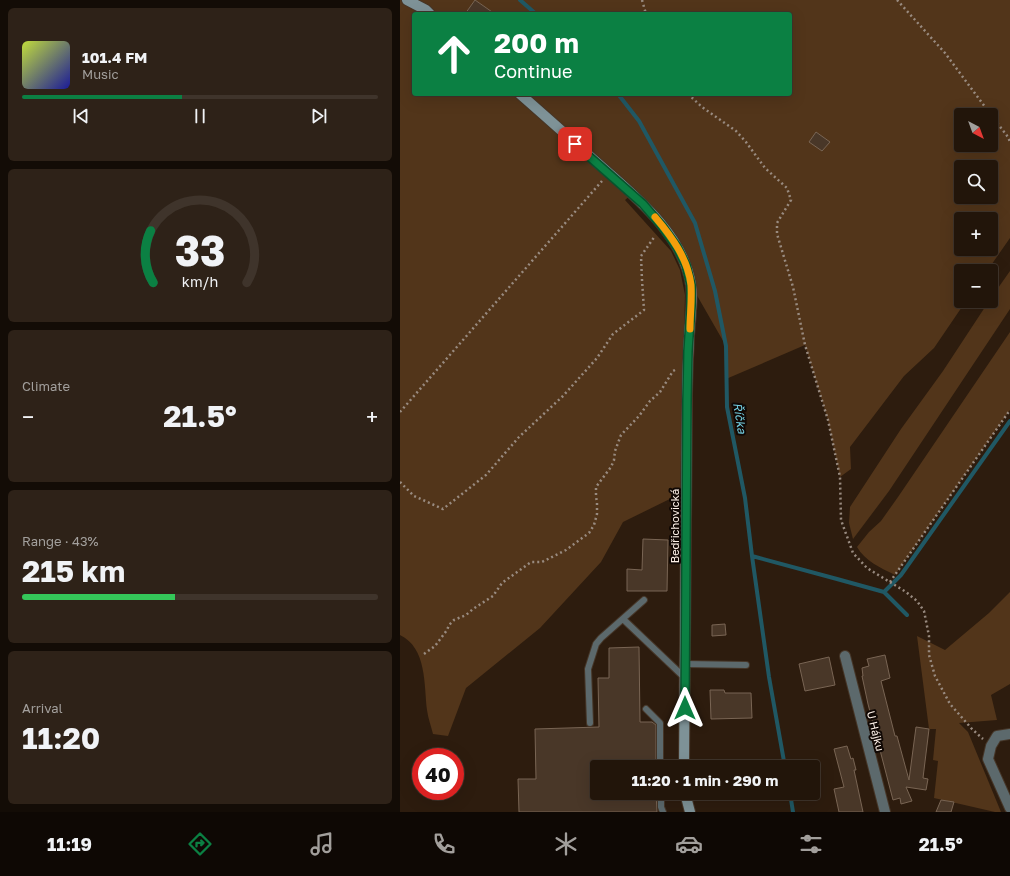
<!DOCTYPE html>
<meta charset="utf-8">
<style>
body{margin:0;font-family:"Golos Text",sans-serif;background:#2e2218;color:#f1f3f6;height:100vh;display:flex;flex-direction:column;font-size:15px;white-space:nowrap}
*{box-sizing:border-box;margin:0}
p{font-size:13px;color:#a29f9c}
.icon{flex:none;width:22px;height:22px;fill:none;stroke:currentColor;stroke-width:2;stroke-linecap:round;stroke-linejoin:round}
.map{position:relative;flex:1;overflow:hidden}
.panel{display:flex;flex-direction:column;gap:8px;padding:8px;background:#130c06;width:400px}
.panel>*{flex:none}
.banner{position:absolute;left:12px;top:12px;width:380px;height:84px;border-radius:4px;box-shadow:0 4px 16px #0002,0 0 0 1px #3f342b;background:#0b8043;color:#fff;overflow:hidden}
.needle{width:26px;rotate:139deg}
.buttons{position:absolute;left:554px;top:108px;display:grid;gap:8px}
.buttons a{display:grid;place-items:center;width:44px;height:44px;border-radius:4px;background:#22150a;box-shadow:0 4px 16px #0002,0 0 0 1px #3f342b;font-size:20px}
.speed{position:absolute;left:12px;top:748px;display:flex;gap:8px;font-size:20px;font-weight:700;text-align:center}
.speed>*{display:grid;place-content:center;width:52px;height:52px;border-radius:50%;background:#22150a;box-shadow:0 4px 16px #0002,0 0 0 1px #3f342b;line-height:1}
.speed .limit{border:6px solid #d22;background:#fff;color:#111}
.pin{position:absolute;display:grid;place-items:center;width:34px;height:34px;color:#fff;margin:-17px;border-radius:8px;box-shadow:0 2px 6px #0006}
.me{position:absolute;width:44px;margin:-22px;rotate:0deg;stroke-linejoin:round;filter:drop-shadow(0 0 3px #0008)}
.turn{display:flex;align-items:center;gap:14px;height:84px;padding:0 16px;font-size:18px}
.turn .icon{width:52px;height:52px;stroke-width:2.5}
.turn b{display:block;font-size:28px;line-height:34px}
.big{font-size:30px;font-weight:700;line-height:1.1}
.panel .tile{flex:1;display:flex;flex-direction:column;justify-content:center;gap:6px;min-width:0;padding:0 14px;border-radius:6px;background:#2e2218}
.panel .dial{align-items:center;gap:0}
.dial svg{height:104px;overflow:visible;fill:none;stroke:#3f342b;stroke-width:7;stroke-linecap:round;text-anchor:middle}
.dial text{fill:#f1f3f6;stroke:none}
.song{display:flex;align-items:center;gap:12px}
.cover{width:48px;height:48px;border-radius:6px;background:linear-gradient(135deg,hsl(70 70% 55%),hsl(240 70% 35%))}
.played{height:4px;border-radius:2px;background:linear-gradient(90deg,#0b8043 45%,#3f342b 45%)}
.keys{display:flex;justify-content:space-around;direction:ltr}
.heat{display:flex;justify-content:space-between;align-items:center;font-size:22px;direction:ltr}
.charge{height:6px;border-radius:3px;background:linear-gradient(90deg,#34c759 43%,#3f342b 0)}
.trip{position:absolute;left:190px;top:760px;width:230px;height:40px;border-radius:4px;background:#22150a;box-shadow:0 4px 16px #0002,0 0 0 1px #3f342b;font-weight:700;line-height:40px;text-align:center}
.tab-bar{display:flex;height:64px;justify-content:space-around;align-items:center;background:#0e0804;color:#a29f9c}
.tab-bar .icon{width:28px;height:28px}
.tab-bar .on{color:#0b8043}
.tab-bar b{font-size:18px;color:#f1f3f6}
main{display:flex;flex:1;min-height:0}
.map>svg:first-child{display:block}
.green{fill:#52351a;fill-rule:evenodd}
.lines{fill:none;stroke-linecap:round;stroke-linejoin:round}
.stream{stroke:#205864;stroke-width:4}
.building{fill:#493728;stroke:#796554}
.lane-casing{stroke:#463628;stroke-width:8}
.street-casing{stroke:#463628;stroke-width:12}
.secondary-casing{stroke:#463628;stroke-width:12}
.path{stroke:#998b80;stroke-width:2.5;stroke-dasharray:2 3;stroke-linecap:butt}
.lane{stroke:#5c696c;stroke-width:6}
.street{stroke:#5c696c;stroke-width:10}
.secondary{stroke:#7e9297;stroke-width:10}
.route-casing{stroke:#07532c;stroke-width:10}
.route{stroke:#0b8043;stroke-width:7}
.slow{stroke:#f59e0b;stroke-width:7}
.labels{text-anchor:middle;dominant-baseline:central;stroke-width:4;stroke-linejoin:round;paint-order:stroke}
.street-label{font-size:11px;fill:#fdf1e8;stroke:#100804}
.water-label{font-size:12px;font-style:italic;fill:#74cee1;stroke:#100804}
</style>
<main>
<section class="panel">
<div class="tile">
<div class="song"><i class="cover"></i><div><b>101.4 FM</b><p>Music</p></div></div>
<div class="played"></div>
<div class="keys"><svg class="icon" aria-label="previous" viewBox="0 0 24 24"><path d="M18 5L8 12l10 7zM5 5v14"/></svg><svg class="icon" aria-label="pause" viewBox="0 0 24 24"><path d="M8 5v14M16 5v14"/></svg><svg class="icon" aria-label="next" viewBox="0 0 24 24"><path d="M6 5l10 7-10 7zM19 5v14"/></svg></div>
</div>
<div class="tile dial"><svg viewBox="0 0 100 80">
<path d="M14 69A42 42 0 1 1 86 69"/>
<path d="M14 69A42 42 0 0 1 12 29" stroke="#0b8043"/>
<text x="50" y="56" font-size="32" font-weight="700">33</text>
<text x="50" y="72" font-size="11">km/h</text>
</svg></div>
<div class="tile"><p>Climate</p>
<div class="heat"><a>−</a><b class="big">21.5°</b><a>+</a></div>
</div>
<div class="tile"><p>Range · 43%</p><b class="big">215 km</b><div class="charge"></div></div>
<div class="tile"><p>Arrival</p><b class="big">11:20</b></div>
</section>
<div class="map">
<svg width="610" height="812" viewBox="0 0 610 812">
<rect width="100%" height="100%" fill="#2d1c0e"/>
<path class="green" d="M0,0h610v238l-23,33h-26v30h5l-32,47 -30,28 -54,71 1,22 -11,8 -12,-57 -23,-75 -79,34v-33l-35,-61 -14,-38 -45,-53 -7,6 46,51 9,19 5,25 -5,199 -57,28 -22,40 -61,66 -74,60 -18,48 -15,-2c-2,-8 -5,-16 -6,-24 -3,-25 0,-62 -27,-75zM14,14h376v80h-376zM561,115h30v30h-30zM561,167h30v30h-30zM561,219h30v30h-30z
M610,271v38l-121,182 -36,48 -4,-16 1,-16 51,-78 42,-58 46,-70h2v-3z
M610,332v78l-115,165c-14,-7 -30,-14 -38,-28l12,-15 12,-11 17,-24z
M610,592v92l-19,11 6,25 -38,3 9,9 33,80h-6l-61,-14 4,-37 -5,-1 3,-31h-7l-12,-93 28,14 44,-37z"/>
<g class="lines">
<path class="stream" d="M120,0l16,14
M218,94l21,27 56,102 20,68 11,55 1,61 18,91 7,58 17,121 16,90
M352,556l85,23 47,13 23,23
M484,592l17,-17 109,-154
M390,793l3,19"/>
</g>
<path class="building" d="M75,0l20,14h-30z
M416,132l14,10 -8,9 -13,-9z
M243,539l25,1 -1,51h-40v-22l15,1z
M325,624l1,11 -14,1v-11z
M239,647l1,75h12l4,3v42h-59v26h59l1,19h-138l-1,-33h18l-1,-50 64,-2 -1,-49h11v-30z
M485,655l5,23 -9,3 14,55h2l12,44 7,-53 13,2 -6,49 5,1 -2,11 -20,-3 6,14 -11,3 -1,-6 -7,2 -25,-96 -6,-28h1l-1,-8 7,-2 -2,-7z
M429,657l6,28 -30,6 -6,-27z
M310,690h14l1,3h26l1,25 -41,1z
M447,746l4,13 2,-1 3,12h-2l9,42h-24l-5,-23 10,-2 -10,-38z
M541,800l13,2 -3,10h-15z"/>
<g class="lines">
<g class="lane-casing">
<path id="lane" d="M223,619l62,59
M285,664l61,1
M246,709l14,14v44
M190,723l-2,-54 8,-25 5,-6 43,-38
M261,793v14l2,5"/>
</g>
<g class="street-casing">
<path id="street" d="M445,656l40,156
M610,734l-13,2 -6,10 -3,13 22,49"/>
</g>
<g class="secondary-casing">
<path id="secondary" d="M7,0l19,10 4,4
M120,94c25,22 50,44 74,66 37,33 89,72 97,125 2,16 -1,34 -2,51 -1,21 -2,42 -2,63l-3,368
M285,793l5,19"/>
</g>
<path class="path" d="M242,0l4,14
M497,0l48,53 46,62
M288,94l14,13 34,24 10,11 19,26 22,20 4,12 -14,23v11l16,53 12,58 23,75 12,57 1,43 12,33 14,15 39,24 11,9 7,10 5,25v19l6,21 15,28 22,25 11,10
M591,115l17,22 2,5
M0,412l202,-231
M0,482l14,14 29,13 43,-34 33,-38 44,-41 34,-38 16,-24 31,-24 -2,-30 -1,-24 14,-20
M490,582l120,-172
M24,654l11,-8 12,-16 2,-5 5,-5 12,-5 7,-6 20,-13 9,-13 29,-21h11l24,-12 23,-17 5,-8 3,-11v-11l-1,-7v-9l15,-20 3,-7 1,-9 6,-16 18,-19 11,-15 10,-9 13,-21 4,-2"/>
<use href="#lane" class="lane"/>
<use href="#street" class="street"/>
<use href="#secondary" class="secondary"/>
</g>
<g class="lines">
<g class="route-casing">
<path id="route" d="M175,144l68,60 19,22 15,21 9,18 5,20v21l-3,45 -1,49 -2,308"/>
</g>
<use href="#route" class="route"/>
<path class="slow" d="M255,217c17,20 33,42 36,68 1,15 -1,30 -1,44"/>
</g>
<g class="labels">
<g class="street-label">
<text transform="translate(274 526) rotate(-90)">Bedřichovická</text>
<text transform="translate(476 731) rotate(76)">U Hájku</text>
</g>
<g class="water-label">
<text transform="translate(340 418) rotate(81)">Říčka</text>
</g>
</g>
</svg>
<div class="buttons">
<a><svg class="needle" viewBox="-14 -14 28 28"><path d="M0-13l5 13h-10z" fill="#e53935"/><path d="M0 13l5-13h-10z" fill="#a29f9c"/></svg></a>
<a><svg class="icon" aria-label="search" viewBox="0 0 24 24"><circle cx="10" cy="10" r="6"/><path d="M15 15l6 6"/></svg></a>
<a>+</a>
<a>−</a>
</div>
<div class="speed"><div class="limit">40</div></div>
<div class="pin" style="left:175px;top:144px;background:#d93025"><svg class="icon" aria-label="arrive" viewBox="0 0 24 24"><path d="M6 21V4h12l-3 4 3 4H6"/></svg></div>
<svg class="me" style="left:285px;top:708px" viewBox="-20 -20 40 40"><path d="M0-17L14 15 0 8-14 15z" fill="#0b8043" stroke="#fff" stroke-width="4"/></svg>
<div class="trip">11:20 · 1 min · 290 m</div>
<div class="banner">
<div class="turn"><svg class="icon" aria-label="ahead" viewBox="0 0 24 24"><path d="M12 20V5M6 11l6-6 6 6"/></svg><div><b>200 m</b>Continue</div></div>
</div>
</div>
</main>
<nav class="tab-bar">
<b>11:19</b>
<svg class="icon on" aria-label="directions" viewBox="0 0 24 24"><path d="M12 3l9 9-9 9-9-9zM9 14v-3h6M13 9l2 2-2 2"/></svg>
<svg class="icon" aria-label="music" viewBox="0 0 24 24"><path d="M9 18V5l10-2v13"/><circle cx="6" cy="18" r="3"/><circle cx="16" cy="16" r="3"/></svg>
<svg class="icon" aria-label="phone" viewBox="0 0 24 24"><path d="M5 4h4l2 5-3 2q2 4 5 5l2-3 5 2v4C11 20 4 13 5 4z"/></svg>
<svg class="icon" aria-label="climate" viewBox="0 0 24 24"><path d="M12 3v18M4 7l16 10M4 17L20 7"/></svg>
<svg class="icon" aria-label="car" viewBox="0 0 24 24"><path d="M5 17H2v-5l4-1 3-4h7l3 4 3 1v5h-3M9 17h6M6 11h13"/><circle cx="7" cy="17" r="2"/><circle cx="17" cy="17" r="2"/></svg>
<svg class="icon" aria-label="filters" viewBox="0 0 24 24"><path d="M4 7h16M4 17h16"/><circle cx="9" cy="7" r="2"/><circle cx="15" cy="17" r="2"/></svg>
<b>21.5°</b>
</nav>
